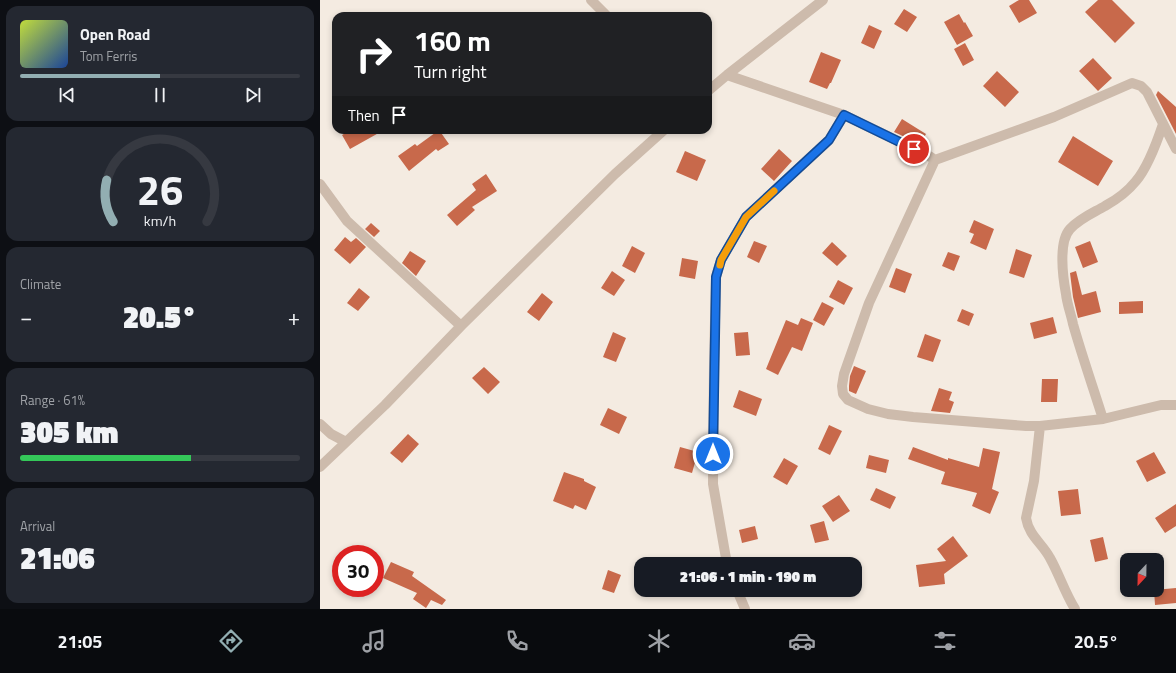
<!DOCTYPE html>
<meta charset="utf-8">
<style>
body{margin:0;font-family:"Titillium Web",sans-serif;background:#242831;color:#f1f3f6;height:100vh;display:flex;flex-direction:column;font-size:15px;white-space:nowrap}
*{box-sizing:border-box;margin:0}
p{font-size:13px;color:#9ea1a6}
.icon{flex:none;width:22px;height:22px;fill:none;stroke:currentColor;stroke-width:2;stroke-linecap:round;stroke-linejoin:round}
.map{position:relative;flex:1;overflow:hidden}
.drawer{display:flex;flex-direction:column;gap:6px;padding:6px;background:#0d0f14;width:320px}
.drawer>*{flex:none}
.hud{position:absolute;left:12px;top:12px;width:380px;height:122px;border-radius:12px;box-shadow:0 2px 6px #0003;background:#202124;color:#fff;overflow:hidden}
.needle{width:26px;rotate:202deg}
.buttons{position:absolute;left:800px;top:553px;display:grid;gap:8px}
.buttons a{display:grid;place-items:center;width:44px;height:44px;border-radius:8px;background:#171b24;box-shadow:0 2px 6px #0003;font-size:20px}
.speed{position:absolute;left:12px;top:545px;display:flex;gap:8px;font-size:20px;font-weight:700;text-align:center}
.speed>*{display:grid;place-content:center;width:52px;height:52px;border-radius:50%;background:#171b24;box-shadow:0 2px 6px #0003;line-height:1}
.speed .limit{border:6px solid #d22;background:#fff;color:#111}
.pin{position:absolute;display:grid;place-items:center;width:34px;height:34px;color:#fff;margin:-17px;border:2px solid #fff;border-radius:50%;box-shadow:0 1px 4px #0007}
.me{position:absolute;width:44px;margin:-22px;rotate:0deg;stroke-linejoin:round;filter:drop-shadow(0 0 3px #0008)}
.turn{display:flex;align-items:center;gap:14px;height:84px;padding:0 16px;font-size:18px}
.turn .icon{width:52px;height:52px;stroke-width:2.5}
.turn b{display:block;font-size:28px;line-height:34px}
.then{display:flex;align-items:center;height:38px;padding:0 16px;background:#0003;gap:8px;font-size:15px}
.big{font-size:30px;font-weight:800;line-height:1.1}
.drawer .widget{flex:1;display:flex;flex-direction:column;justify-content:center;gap:6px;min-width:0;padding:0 14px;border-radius:12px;background:#242831}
.drawer .dial{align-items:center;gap:0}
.dial svg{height:104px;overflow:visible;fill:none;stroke:#363941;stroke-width:7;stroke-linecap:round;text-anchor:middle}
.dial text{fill:#f1f3f6;stroke:none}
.song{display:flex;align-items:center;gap:12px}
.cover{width:48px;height:48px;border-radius:6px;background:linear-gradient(135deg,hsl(70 70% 55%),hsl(220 70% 35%))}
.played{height:4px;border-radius:2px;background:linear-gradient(90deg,#92aeb2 50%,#363941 50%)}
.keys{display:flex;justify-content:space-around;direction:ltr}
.heat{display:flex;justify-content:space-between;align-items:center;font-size:22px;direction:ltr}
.charge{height:6px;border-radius:3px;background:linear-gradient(90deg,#34c759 61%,#363941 0)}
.trip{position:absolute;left:314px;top:557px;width:228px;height:40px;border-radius:12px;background:#171b24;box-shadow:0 2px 6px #0003;font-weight:800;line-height:40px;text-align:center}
.tab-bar{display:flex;height:64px;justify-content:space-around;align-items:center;background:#090b0e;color:#9ea1a6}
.tab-bar .icon{width:28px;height:28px}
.tab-bar .current{color:#92aeb2}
.tab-bar b{font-size:18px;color:#f1f3f6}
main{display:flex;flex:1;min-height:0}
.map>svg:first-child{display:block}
.building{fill:#c8694b}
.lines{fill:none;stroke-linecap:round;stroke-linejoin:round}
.street{stroke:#cdbbac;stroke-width:10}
.route-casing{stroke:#114b97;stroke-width:10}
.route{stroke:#1a73e8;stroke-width:7}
.slow{stroke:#f59e0b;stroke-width:7}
</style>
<main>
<section class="drawer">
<div class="widget">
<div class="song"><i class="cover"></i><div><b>Open Road</b><p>Tom Ferris</p></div></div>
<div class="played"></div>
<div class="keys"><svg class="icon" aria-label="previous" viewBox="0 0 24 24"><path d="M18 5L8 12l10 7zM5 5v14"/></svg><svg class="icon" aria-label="pause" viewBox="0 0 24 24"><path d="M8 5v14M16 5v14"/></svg><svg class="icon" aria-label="next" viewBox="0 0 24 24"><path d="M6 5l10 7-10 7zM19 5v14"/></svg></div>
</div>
<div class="widget dial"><svg viewBox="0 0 100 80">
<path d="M14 69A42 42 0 1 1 86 69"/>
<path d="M14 69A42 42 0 0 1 9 37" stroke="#92aeb2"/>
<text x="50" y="56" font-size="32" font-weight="700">26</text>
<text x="50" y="72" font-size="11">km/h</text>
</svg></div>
<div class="widget"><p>Climate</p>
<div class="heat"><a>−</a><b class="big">20.5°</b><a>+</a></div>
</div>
<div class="widget"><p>Range · 61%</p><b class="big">305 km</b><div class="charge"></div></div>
<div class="widget"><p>Arrival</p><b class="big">21:06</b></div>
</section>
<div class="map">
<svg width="856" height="609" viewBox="0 0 856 609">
<rect width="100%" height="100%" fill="#f4ebe1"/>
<path class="building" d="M699,0h10l8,13 -18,10 -10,-17z
M778,0h14l23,23 -20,20 -30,-31z
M584,9l13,8 -10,15 -13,-8z
M639,14l5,9 1,-1 8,14 -16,9 -13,-23z
M549,25l13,6 -8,18 -13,-6z
M645,43l9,17 -11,6 -9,-17z
M501,52l20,8 -10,23h-1l-3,6 -18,-7z
M773,58l19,20 -14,13 -19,-20z
M677,71l22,21 -14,15 -22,-21z
M838,91l18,16v27l-20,-39z
M582,119l24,15 -6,10 -26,-12z
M31,130h33l-34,19 -8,-14z
M119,130l10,14 -11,7 -2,-2 -27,22 -11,-15 17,-12 2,2z
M753,136l40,25 -15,25 -40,-24z
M459,149l13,12 -18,20 -13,-12z
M365,151l21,9 -9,21 -21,-9z
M166,174l11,17 -25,16 3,3 -18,16 -10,-11 29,-25 -4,-6z
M654,220l20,9 -8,21 -16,-7 4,-9 -5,-2z
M51,223l9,8 -6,6 -9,-8z
M25,237l6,5 5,-4 10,9 -16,17 -16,-14z
M434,241l13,5 -8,17 -12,-6z
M770,241l8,21 -15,6 -8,-21z
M512,242l15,14 -10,10 -15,-13z
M312,246l13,7 -10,20 -13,-7z
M696,249l16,6 -8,23 -15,-5z
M90,251l16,10 -10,15 -14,-13z
M628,252l12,4 -6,15 -12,-5z
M362,258l16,3 -3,18 -16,-3z
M576,268l16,6 -7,19 -16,-6z
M292,271l13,9 -11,16 -13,-8z
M756,271l6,24 14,-4 5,21 -23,6 -5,-21 -3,-24z
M518,280l15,8 -9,17 -15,-8z
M39,288l11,9 -12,14 -11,-8z
M222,293l11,9 -14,19 -12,-9z
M823,301v12l-24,1v-12z
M502,302l12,6 -10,18 -11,-6z
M642,309l12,5 -5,12 -12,-5z
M733,317l4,16 -23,6 -4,-16z
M481,318l12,5 -11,28 -10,-4 -14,28 -12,-6 20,-49 12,5z
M293,332l13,6 -10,24 -13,-5z
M428,332l2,23 -14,1 -2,-23z
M605,334l16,6 -8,22 -16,-5z
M534,366l12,5 -10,23 -7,-3v-5l1,-10z
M164,367l16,15 -12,12 -16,-16z
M722,379h16l-1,23h-16z
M619,388l13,4 -3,8 5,2 -4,11 -19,-2z
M419,390l23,9 -6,17 -23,-9z
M288,408l19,9 -8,17 -19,-9z
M509,425l13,6 -12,24 -12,-6z
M88,434l11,10 -17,19 -12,-10z
M360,447l18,5 -6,21 -18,-5z
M593,447l35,13v-2l31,9 4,-19 17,4 -8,37 7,3 -9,22 -18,-8 5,-13 -36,-9 4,-12 -37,-13z
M834,452l12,21 -19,9 -11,-21z
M549,455l20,5 -3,13 -20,-5z
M464,458l14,8 -11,19 -14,-8z
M244,472l20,7v2l12,6 -10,23 -11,-5 -2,4 -20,-8z
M556,488l20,9 -6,12 -20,-9z
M758,489l3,25 -20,2 -3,-25z
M519,495l11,16 -17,11 -11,-16z
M856,504v22l-11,7 -10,-15z
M504,521l5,19 -14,3 -5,-18z
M435,526l3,13 -16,4 -3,-13z
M633,536l15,20 -24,18 1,10 -26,3 -3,-22 30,-4 -9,-12z
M783,537l5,22 -13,3 -5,-22z
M71,562l23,10 -2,4 34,24 -4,5 -11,-5 -5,8 -13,-9 4,-6 -34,-15z
M288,570l13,5 -7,18 -12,-4z
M856,588v15l-21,2 -1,-15z"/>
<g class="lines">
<path class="street" d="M271,0l16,16
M407,75l117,40 -15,25 -83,77 -25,43 -5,17 -2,87 -1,120 14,80
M388,91l19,-16 96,-75
M524,115l85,41 6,4
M615,160l-66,143 -25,71 -2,12 1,8 5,6 20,9 20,5 25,3 113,9h14l63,-7 58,-14h15
M615,160l119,-43 78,-34 9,3 6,6 29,57
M0,184l27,37 114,105
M783,419c-10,-32 -21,-63 -30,-95 -2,-10 -6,-20 -7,-30 -3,-16 -8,-52 4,-65 10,-11 23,-16 35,-23 11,-6 23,-15 31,-25 12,-14 21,-39 27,-57
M0,424l11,10 15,8
M720,426l-6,55 -8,37c3,18 16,25 24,40 9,16 15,35 25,51
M0,467l65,-62 76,-79 154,-152 49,-44
M417,590l8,19"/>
</g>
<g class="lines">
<g class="route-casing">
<path id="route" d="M393,454l3,-177 5,-17 25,-43 83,-77 15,-25 70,34"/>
</g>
<use href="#route" class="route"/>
<path class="slow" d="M400,265l1,-5 25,-43 28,-26"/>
</g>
</svg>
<div class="buttons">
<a><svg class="needle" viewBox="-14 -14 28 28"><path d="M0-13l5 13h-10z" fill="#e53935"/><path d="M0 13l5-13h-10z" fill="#9ea1a6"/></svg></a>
</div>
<div class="speed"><div class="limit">30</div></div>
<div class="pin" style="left:594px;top:149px;background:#d93025"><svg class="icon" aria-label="arrive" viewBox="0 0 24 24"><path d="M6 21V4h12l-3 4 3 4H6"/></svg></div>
<svg class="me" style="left:393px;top:454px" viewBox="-20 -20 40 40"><circle r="17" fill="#1a73e8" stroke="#fff" stroke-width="3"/><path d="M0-11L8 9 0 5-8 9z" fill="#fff"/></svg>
<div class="trip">21:06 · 1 min · 190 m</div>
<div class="hud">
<div class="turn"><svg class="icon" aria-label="right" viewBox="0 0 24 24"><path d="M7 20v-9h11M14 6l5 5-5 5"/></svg><div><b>160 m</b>Turn right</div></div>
<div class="then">Then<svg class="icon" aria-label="arrive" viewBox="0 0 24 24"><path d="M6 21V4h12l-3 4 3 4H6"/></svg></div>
</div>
</div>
</main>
<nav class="tab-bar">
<b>21:05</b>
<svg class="icon current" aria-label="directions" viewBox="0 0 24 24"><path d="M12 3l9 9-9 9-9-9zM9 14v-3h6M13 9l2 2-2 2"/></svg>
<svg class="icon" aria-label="music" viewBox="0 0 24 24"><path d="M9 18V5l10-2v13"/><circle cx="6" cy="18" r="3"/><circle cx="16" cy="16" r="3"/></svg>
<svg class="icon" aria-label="phone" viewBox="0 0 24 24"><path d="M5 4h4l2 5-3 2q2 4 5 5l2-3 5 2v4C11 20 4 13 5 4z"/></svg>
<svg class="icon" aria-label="climate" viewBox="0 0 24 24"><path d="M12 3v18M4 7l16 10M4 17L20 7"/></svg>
<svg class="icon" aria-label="car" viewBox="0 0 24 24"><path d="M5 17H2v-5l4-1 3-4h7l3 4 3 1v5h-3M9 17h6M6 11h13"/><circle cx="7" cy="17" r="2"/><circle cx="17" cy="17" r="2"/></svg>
<svg class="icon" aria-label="filters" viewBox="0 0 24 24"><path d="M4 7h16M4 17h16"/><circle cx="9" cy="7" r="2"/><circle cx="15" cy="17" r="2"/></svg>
<b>20.5°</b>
</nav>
